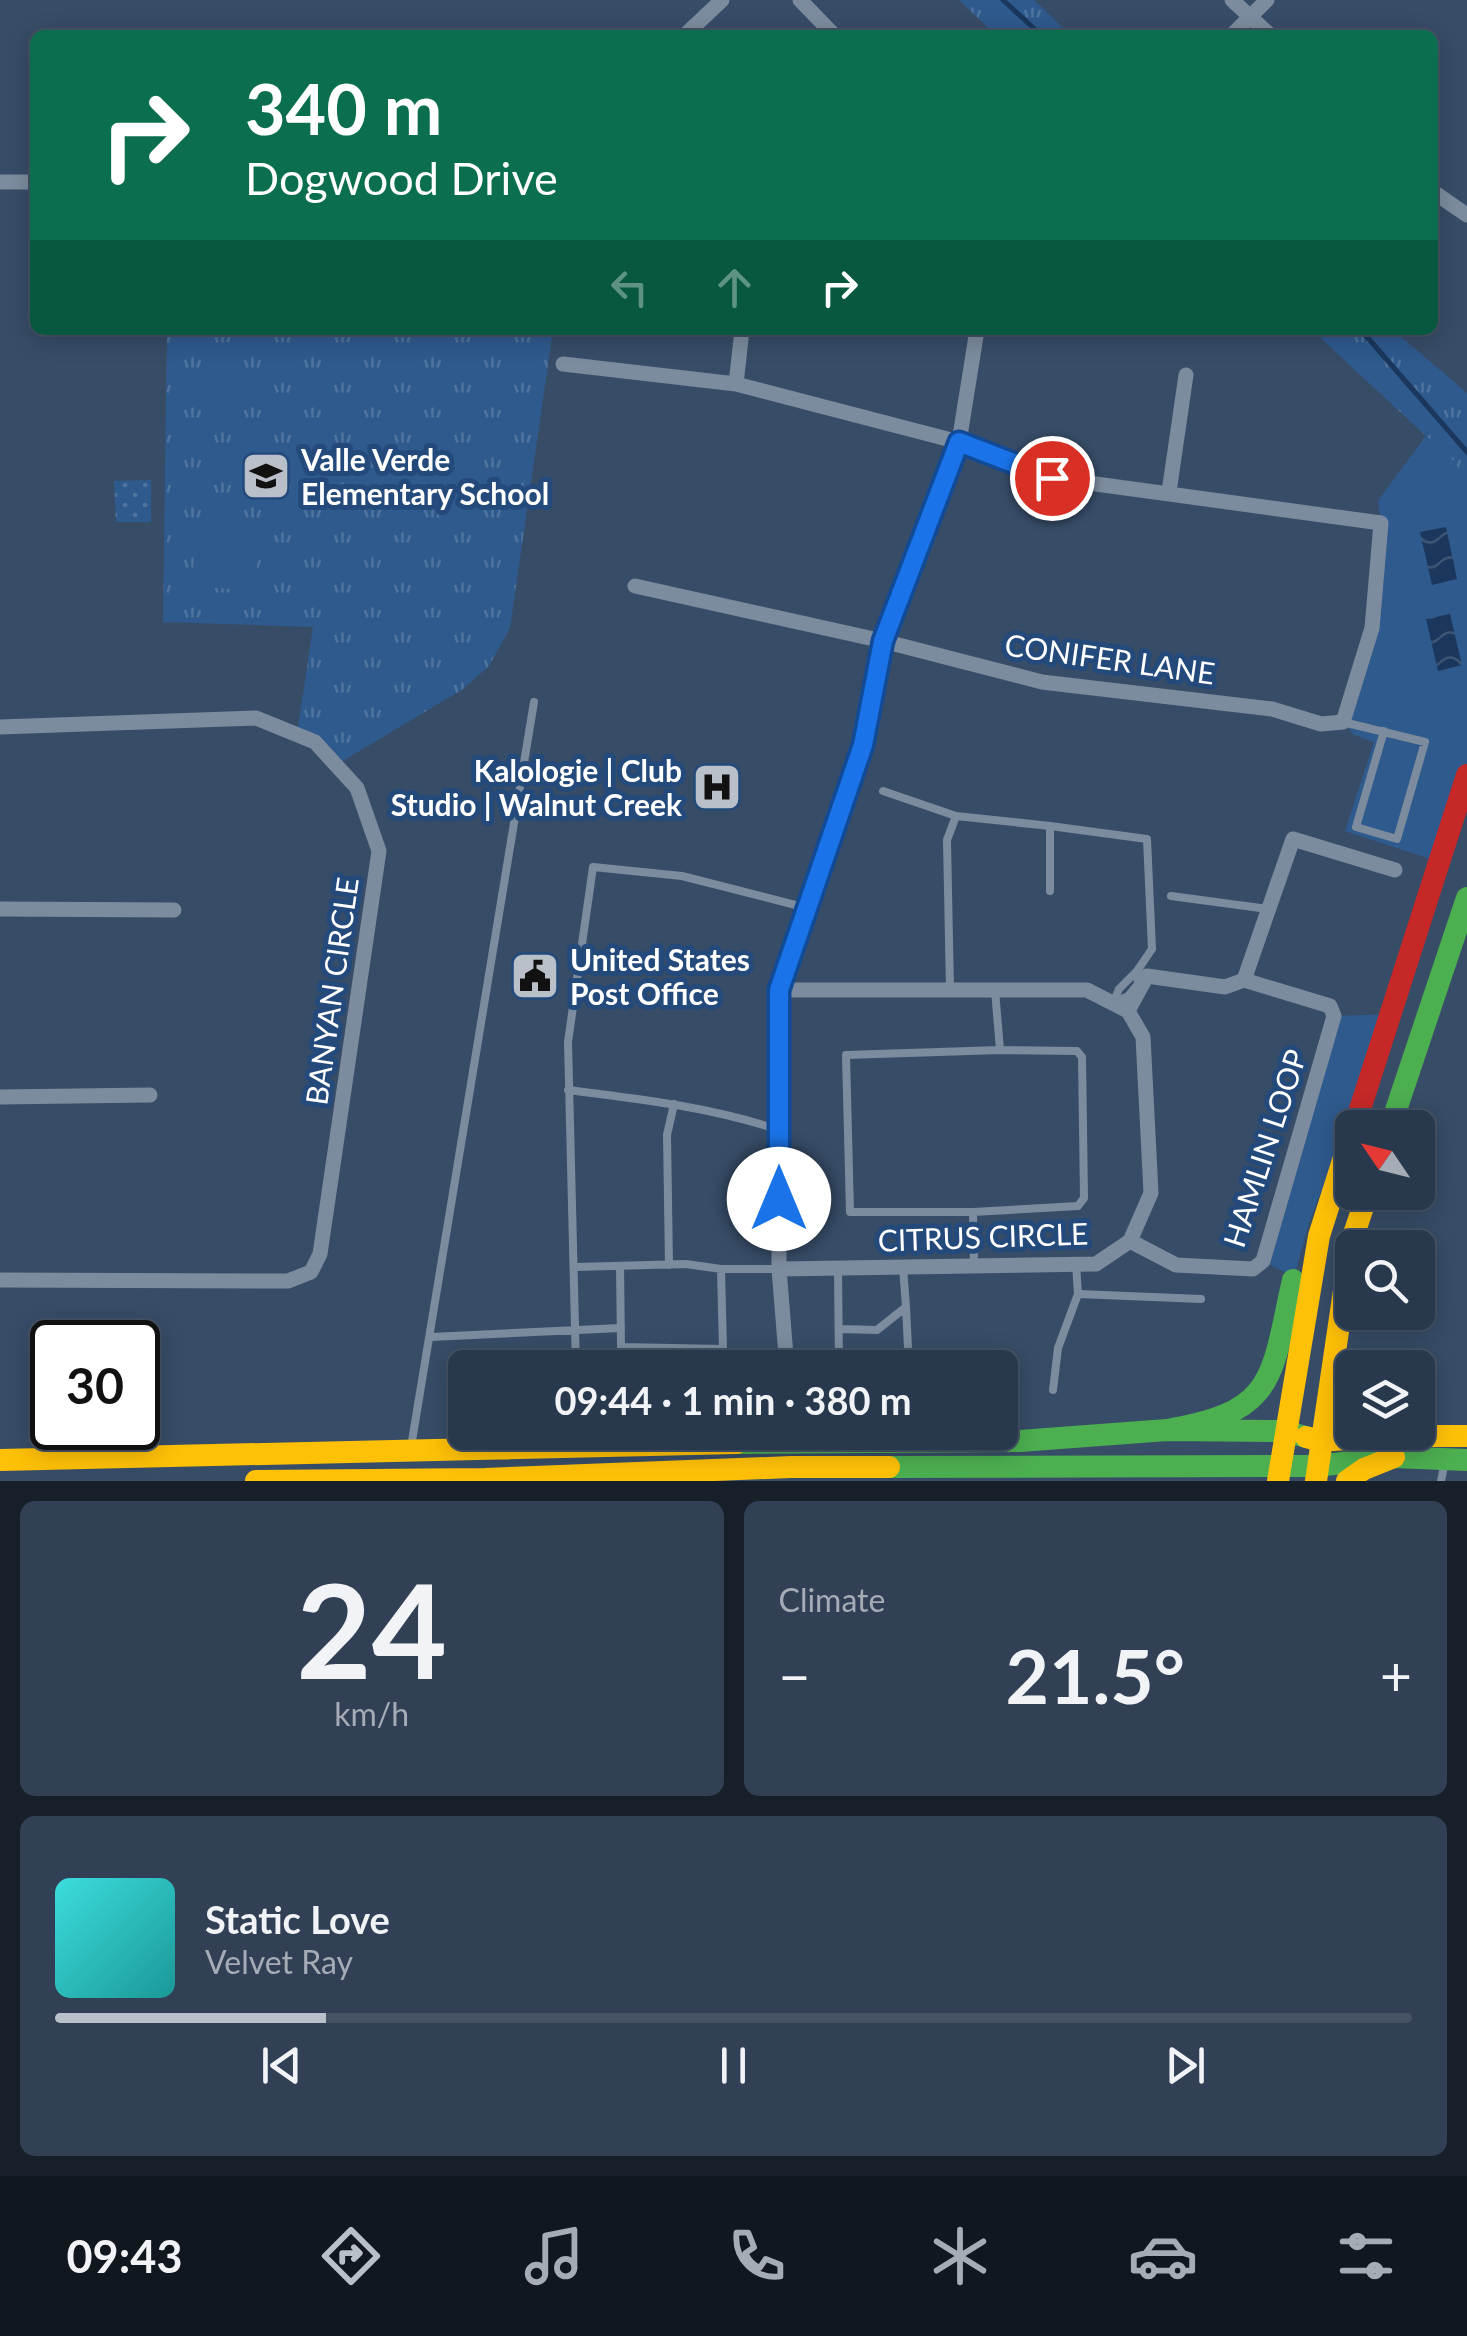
<!DOCTYPE html>
<meta charset="utf-8">
<style>
body{margin:0;font-family:Lato,sans-serif;background:#314054;color:#f1f3f6;height:100vh;display:flex;flex-direction:column;font-size:38px;white-space:nowrap}
*{box-sizing:border-box;margin:0}
p{font-size:32px;color:#a5acb6}
.icon{flex:none;width:55px;height:55px;fill:none;stroke:currentColor;stroke-width:2;stroke-linecap:round;stroke-linejoin:round}
.map{position:relative;height:1481px;overflow:hidden}
.panel{display:flex;flex-direction:column;gap:20px;padding:20px;background:#171f2a;flex:1}
.panel>*{flex:none}
.guide{position:absolute;left:30px;top:30px;width:1408px;height:305px;border-radius:15px;box-shadow:0 5px 25px #0003,0 0 0 2px #455365;background:#0b6e4f;color:#fff;overflow:hidden}
.needle{width:65px;rotate:305deg}
.controls{position:absolute;left:1335px;top:1110px;display:grid;gap:20px}
.controls a{display:grid;place-items:center;width:100px;height:100px;border-radius:15px;background:#29394d;box-shadow:0 5px 25px #0003,0 0 0 2px #455365;font-size:50px}
.speed{position:absolute;left:30px;top:1320px;display:flex;gap:20px;font-size:50px;font-weight:700;text-align:center}
.speed>*{display:grid;place-content:center;width:130px;height:130px;border-radius:50%;background:#29394d;box-shadow:0 5px 25px #0003,0 0 0 2px #455365;line-height:1}
.speed .limit{border:5px solid #111;border-radius:15px;background:#fff;color:#111}
.pin{position:absolute;display:grid;place-items:center;width:85px;height:85px;color:#fff;margin:-42px;border:5px solid #fff;border-radius:50%;box-shadow:0 2px 10px #0007}
.me{position:absolute;width:110px;margin:-55px;rotate:0deg;stroke-linejoin:round;filter:drop-shadow(0 0 8px #0008)}
.turn{display:flex;align-items:center;gap:35px;height:210px;padding:0 50px;font-size:45px}
.turn .icon{width:130px;height:130px;stroke-width:2.5}
.turn b{display:block;font-size:70px;line-height:85px}
.lanes{display:flex;align-items:center;height:95px;padding:0 50px;background:#0003;justify-content:center;gap:50px;direction:ltr}
.lanes .off{opacity:.35}
.big{font-size:75px;font-weight:700;line-height:1.1}
.panel .card{flex:1;display:flex;flex-direction:column;justify-content:center;gap:15px;min-width:0;padding:0 35px;border-radius:15px;background:#314054}
.panel .dial{align-items:center;gap:0}
.dial b{font-size:130px;line-height:1}
.song{display:flex;align-items:center;gap:30px}
.cover{width:120px;height:120px;border-radius:15px;background:linear-gradient(135deg,hsl(180 70% 55%),hsl(180 70% 35%))}
.played{height:10px;border-radius:5px;background:linear-gradient(90deg,#b9c0ca 20%,#455365 20%)}
.keys{display:flex;justify-content:space-around;direction:ltr}
.heat{display:flex;justify-content:space-between;align-items:center;font-size:55px;direction:ltr}
.panel .tiles{flex:1;display:grid;gap:20px;grid-template-columns:1fr 1fr}
.card:last-child{grid-column:span 2}
.trip{position:absolute;left:448px;top:1350px;width:570px;height:100px;border-radius:15px;background:#29394d;box-shadow:0 5px 25px #0003,0 0 0 2px #455365;font-weight:700;line-height:100px;text-align:center}
.tabs{display:flex;height:160px;justify-content:space-around;align-items:center;background:#10171f;color:#a5acb6}
.tabs .icon{width:70px;height:70px}
.tabs .selected{color:#b9c0ca}
.tabs b{font-size:45px;color:#f1f3f6}
.map>svg:first-child{display:block}
.grass{fill:url(#grass-tufts)}
.park{fill:url(#park-dots)}
.garden{fill:#2f5a8d}
.water{fill:url(#water-waves)}
.lines{fill:none;stroke-linecap:round;stroke-linejoin:round}
.stream{stroke:#1b375d;stroke-width:5}
.lane{stroke:#7c8c9e;stroke-width:8}
.street{stroke:#7c8c9e;stroke-width:15}
.fast{stroke:#4caf50;stroke-width:22}
.slow{stroke:#ffc107;stroke-width:22}
.jam{stroke:#c62828;stroke-width:22}
.route-casing{stroke:#114b97;stroke-width:25}
.route{stroke:#1a73e8;stroke-width:18}
.labels{text-anchor:middle;dominant-baseline:central;stroke-width:10;stroke-linejoin:round;paint-order:stroke}
.poi-label{font-size:30px;font-weight:bold;fill:#fff;stroke:#234a7b;text-anchor:start}
.street-label{font-size:30px;fill:#fff;stroke:#234a7b}
</style>
<div class="map">
<svg width="1467" height="1481" viewBox="0 0 1467 1481">
<defs>
<pattern id="grass-tufts" width="24" height="20" patternUnits="userSpaceOnUse" patternTransform="scale(2.5)"><rect width="24" height="20" fill="#2f5a8d"/><path d="M3 7l-1-3M5 7V3M7 7l1-3M15 17l-1-3M17 17v-4M19 17l1-3" fill="none" stroke="#4e739e"/></pattern>
<pattern id="park-dots" width="8" height="8" patternUnits="userSpaceOnUse" patternTransform="scale(2.5)"><rect width="8" height="8" fill="#2f5a8d"/><path d="M2 2h.1M6 6h.1" fill="none" stroke="#4e739e" stroke-width="1.8" stroke-linecap="round"/></pattern>
<pattern id="water-waves" width="16" height="10" patternUnits="userSpaceOnUse" patternTransform="scale(2.5)"><rect width="16" height="10" fill="#1b375d"/><path d="M0 5q4-4 8 0t8 0" fill="none" stroke="#3d5575"/></pattern>
</defs>
<rect width="100%" height="100%" fill="#374c67"/>
<path class="grass" d="M959,0h75l36,35h-74z
M167,330h386l-43,298 -21,38 -26,23 -127,76 -39,-31 16,-107 -150,-5z
M1312,330h81l74,63v185l-73,-8 -16,-69 48,-65z"/>
<path class="park" d="M151,480v42h-35l-2,-41z"/>
<path class="garden" d="M201,369h42c16,37 -6,53 -42,53z
M1426,436l28,25 13,23v291l-28,87 -94,-31 29,-89 -20,-7 -11,-13c21,-69 47,-149 35,-221z
M220,526l27,12 11,14 -4,29 -6,9 -57,-4 6,-50 11,-9z
M1390,1014l-81,209 -15,54 -31,-16 71,-245z"/>
<path class="water" d="M1446,527l11,52 -25,6 -12,-53z
M1450,614l12,51 -24,6 -12,-52z"/>
<g class="lines">
<path class="stream" d="M1003,0l38,35
M1361,330l106,122"/>
<path class="lane" d="M1343,722l82,20 -28,97 -41,-12 28,-96
M883,791l73,25 94,10v65
M1050,826l97,13 5,110 -15,22
M1171,896l97,13
M1137,971l1,13 -10,12 -15,7 6,-14z
M950,990l-3,-150 9,-24
M995,990l5,60
M1000,1050l77,1 5,6 2,141 -6,8 -105,6h-123l-4,-157z
M568,1090c72,9 143,17 211,40
M973,1212l1,54
M669,1265l-2,-130 7,-31
M620,1266l1,81 102,2 -2,-80
M575,1267l111,-3 35,5h58
M838,1268l1,100
M1078,1294l123,5
M906,1307l3,61
M839,1329l38,1 29,-23 -3,-40
M431,1337l190,-9
M576,1368l-8,-326 25,-175 89,9 125,32
M1053,1390l5,-42 20,-54 -2,-30
M411,1447l123,-745
M1441,1481l4,-20"/>
<path class="street" d="M800,0l34,35
M1232,0l38,35
M685,35l37,-35
M1232,35l35,-35
M0,182h35
M1432,191l35,24
M563,364l173,20 223,58 93,36 329,45 -9,105 -29,94 -22,2 -49,-15 -230,-27 -159,-41 -248,-55
M736,384l6,-54
M1169,492l17,-117
M0,727l256,-9 59,24 42,46 22,63 -59,403 -9,18 -23,9 -288,-1
M0,909l174,1
M779,990h308l41,21 15,26 8,156 -21,48 -34,23 -317,5
M1128,1011l19,-35 78,11 19,-7 49,-141 102,31
M0,1097l150,-2
M1130,1241l46,24 77,4 10,-8 71,-245 -4,-10 -86,-26
M787,1368l-8,-99v-279l84,-245 20,-104 76,-199 18,-112"/>
<path class="fast" d="M1390,1128l77,-230
M1418,1426l16,10
M1167,1430c110,-18 104,-53 126,-150
M737,1443l283,-2 147,-11 117,1 22,6
M889,1467l428,-1 77,-9 73,3"/>
<path class="slow" d="M1306,1437l14,4 67,-5h80
M0,1460l737,-17
M256,1481l229,-2 306,-12h98
M1278,1481l41,-245 33,-104
M1316,1481l35,-238 17,-51
M1347,1481l17,-12 30,-12"/>
<path class="jam" d="M1354,1128l113,-353"/>
</g>
<g class="lines">
<g class="route-casing">
<path id="route" d="M779,1199v-209l84,-245 20,-104 76,-199 93,36"/>
</g>
<use href="#route" class="route"/>
</g>
<defs>
<g id="school-square" transform="scale(2.5)"><rect x="-9" y="-9" width="18" height="18" rx="4" fill="#b9c0ca" stroke="#234a7b"/><path d="M0-5L7-2L0 1L-7-2ZM-4 1L0 2.5L4 1V4Q0 6-4 4Z" fill="#111"/></g>
<g id="hospital-square" transform="scale(2.5)"><rect x="-9" y="-9" width="18" height="18" rx="4" fill="#b9c0ca" stroke="#234a7b"/><path d="M-5-5h3v3.5h4V-5h3V5h-3V1.5h-4V5h-3Z" fill="#111"/></g>
<g id="civic-square" transform="scale(2.5)"><rect x="-9" y="-9" width="18" height="18" rx="4" fill="#b9c0ca" stroke="#234a7b"/><path d="M-.6-6.5H3V-4.5H.6V-3L4-1V1h2V6H-6V1h2V-1L-.6-3ZM-1.2 2.5V6h2.4V2.5Z" fill="#111"/></g>
</defs>
<g fill-rule="evenodd">
<use href="#school-square" x="266" y="476"/>
<use href="#hospital-square" x="717" y="787"/>
<use href="#civic-square" x="535" y="976"/>
</g>
<g class="labels">
<g class="poi-label">
<text x="301" y="459">Valle Verde<tspan x="301" dy="34">Elementary School</tspan></text>
<text x="682" y="770" text-anchor="end">Kalologie | Club<tspan x="682" dy="34">Studio | Walnut Creek</tspan></text>
<text x="570" y="959">United States<tspan x="570" dy="34">Post Office</tspan></text>
</g>
<g class="street-label">
<text transform="translate(1110 658) rotate(8)">CONIFER LANE</text>
<text transform="translate(331 991) rotate(-82)">BANYAN CIRCLE</text>
<text transform="translate(1264 1148) rotate(-72)">HAMLIN LOOP</text>
<text transform="translate(983 1236) rotate(-2)">CITRUS CIRCLE</text>
</g>
</g>
</svg>
<div class="controls">
<a><svg class="needle" viewBox="-14 -14 28 28"><path d="M0-13l5 13h-10z" fill="#e53935"/><path d="M0 13l5-13h-10z" fill="#a5acb6"/></svg></a>
<a><svg class="icon" aria-label="search" viewBox="0 0 24 24"><circle cx="10" cy="10" r="6"/><path d="M15 15l6 6"/></svg></a>
<a><svg class="icon" aria-label="layers" viewBox="0 0 24 24"><path d="M12 4l9 5-9 5-9-5zM3 14l9 5 9-5"/></svg></a>
</div>
<div class="speed"><div class="limit">30</div></div>
<div class="pin" style="left:1052px;top:478px;background:#d93025"><svg class="icon" aria-label="arrive" viewBox="0 0 24 24"><path d="M6 21V4h12l-3 4 3 4H6"/></svg></div>
<svg class="me" style="left:779px;top:1199px" viewBox="-20 -20 40 40"><circle r="19" fill="#fff"/><path d="M0-13L10 11 0 6-10 11z" fill="#1a73e8"/></svg>
<div class="trip">09:44 · 1 min · 380 m</div>
<div class="guide">
<div class="turn"><svg class="icon" aria-label="right" viewBox="0 0 24 24"><path d="M7 20v-9h11M14 6l5 5-5 5"/></svg><div><b>340 m</b>Dogwood Drive</div></div>
<div class="lanes"><svg class="icon off" aria-label="left" viewBox="0 0 24 24"><path d="M17 20v-9H6M10 6l-5 5 5 5"/></svg><svg class="icon off" aria-label="ahead" viewBox="0 0 24 24"><path d="M12 20V5M6 11l6-6 6 6"/></svg><svg class="icon" aria-label="right" viewBox="0 0 24 24"><path d="M7 20v-9h11M14 6l5 5-5 5"/></svg></div>
</div>
</div>
<section class="panel">
<div class="tiles">
<div class="card dial"><b>24</b><p>km/h</p></div>
<div class="card"><p>Climate</p>
<div class="heat"><a>−</a><b class="big">21.5°</b><a>+</a></div>
</div>
<div class="card">
<div class="song"><i class="cover"></i><div><b>Static Love</b><p>Velvet Ray</p></div></div>
<div class="played"></div>
<div class="keys"><svg class="icon" aria-label="previous" viewBox="0 0 24 24"><path d="M18 5L8 12l10 7zM5 5v14"/></svg><svg class="icon" aria-label="pause" viewBox="0 0 24 24"><path d="M8 5v14M16 5v14"/></svg><svg class="icon" aria-label="next" viewBox="0 0 24 24"><path d="M6 5l10 7-10 7zM19 5v14"/></svg></div>
</div>
</div>
</section>
<nav class="tabs">
<b>09:43</b>
<svg class="icon selected" aria-label="directions" viewBox="0 0 24 24"><path d="M12 3l9 9-9 9-9-9zM9 14v-3h6M13 9l2 2-2 2"/></svg>
<svg class="icon" aria-label="music" viewBox="0 0 24 24"><path d="M9 18V5l10-2v13"/><circle cx="6" cy="18" r="3"/><circle cx="16" cy="16" r="3"/></svg>
<svg class="icon" aria-label="phone" viewBox="0 0 24 24"><path d="M5 4h4l2 5-3 2q2 4 5 5l2-3 5 2v4C11 20 4 13 5 4z"/></svg>
<svg class="icon" aria-label="climate" viewBox="0 0 24 24"><path d="M12 3v18M4 7l16 10M4 17L20 7"/></svg>
<svg class="icon" aria-label="car" viewBox="0 0 24 24"><path d="M5 17H2v-5l4-1 3-4h7l3 4 3 1v5h-3M9 17h6M6 11h13"/><circle cx="7" cy="17" r="2"/><circle cx="17" cy="17" r="2"/></svg>
<svg class="icon" aria-label="filters" viewBox="0 0 24 24"><path d="M4 7h16M4 17h16"/><circle cx="9" cy="7" r="2"/><circle cx="15" cy="17" r="2"/></svg>
</nav>
